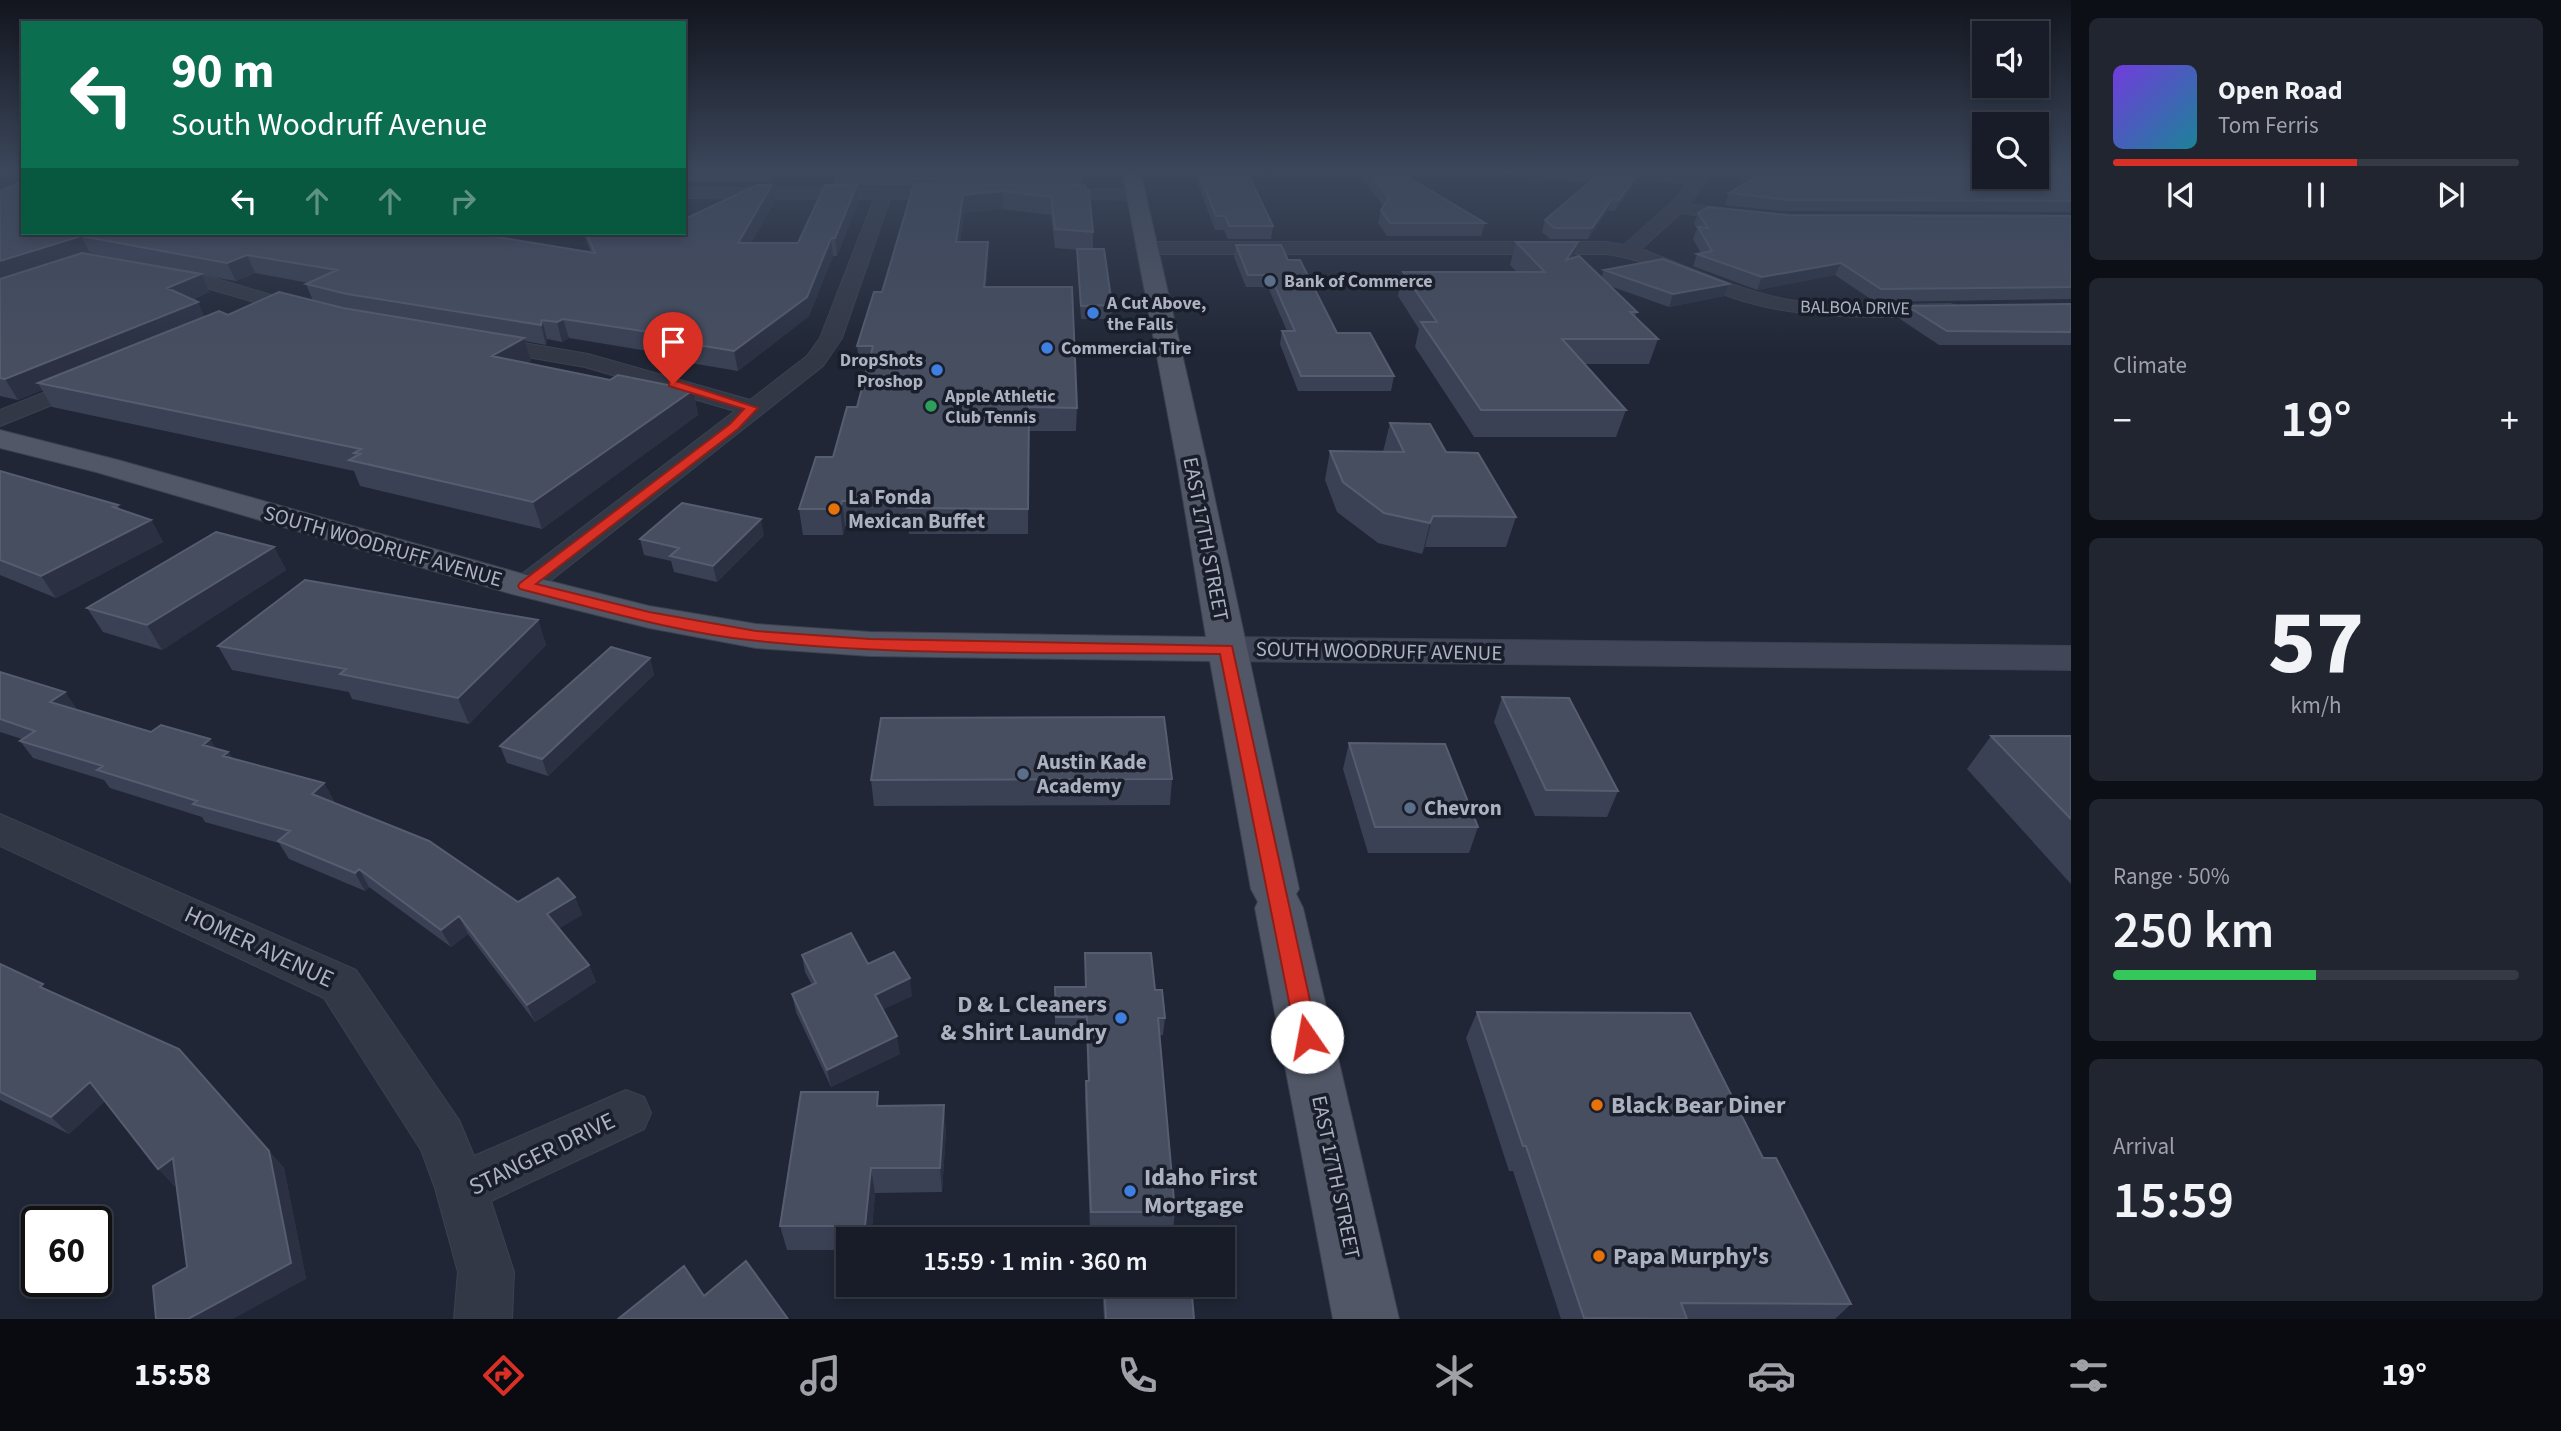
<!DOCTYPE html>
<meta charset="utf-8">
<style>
body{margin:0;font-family:"Source Sans 3",sans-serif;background:#212530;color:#f1f3f6;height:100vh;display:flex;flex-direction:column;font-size:26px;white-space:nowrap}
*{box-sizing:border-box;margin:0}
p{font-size:23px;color:#9fa1a8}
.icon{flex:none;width:38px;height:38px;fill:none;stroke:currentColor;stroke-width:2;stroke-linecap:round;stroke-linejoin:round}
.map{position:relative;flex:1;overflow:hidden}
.panel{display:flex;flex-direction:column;gap:18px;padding:18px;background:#0d0f16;width:490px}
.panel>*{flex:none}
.top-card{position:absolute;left:21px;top:21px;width:665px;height:214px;border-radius:0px;box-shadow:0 4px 10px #0003,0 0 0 2px #363a45;background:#0b6e4f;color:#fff;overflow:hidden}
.controls{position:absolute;left:1972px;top:21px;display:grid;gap:14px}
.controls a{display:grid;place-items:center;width:77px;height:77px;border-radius:0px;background:#181c28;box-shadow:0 4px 10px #0003,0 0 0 2px #363a45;font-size:35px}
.speed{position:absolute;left:21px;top:1206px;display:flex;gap:14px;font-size:35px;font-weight:700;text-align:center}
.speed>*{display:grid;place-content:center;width:91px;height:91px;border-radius:50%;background:#181c28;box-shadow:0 4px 10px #0003,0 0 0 2px #363a45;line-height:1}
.speed .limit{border:4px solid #111;border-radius:10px;background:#fff;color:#111}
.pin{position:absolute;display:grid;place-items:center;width:60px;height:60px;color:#fff;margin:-72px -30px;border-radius:50% 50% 50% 0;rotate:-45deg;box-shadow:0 0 7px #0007}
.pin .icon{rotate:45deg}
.me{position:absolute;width:77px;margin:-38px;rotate:348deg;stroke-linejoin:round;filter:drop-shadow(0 0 5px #0008)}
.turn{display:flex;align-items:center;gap:24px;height:147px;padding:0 35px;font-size:32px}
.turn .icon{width:91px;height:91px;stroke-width:2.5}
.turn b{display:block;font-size:49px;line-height:60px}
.lanes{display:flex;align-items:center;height:66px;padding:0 35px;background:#0003;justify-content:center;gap:35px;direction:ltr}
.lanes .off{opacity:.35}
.big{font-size:52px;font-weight:600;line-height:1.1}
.panel .tile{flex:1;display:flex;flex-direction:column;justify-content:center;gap:10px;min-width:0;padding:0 24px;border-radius:10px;background:#212530}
.panel .dial{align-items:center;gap:0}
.dial b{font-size:91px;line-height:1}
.song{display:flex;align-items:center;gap:21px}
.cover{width:84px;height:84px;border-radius:10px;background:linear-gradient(135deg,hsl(260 70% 55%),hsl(190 70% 35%))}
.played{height:7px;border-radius:4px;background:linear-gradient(90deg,#d93025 60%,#363a45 60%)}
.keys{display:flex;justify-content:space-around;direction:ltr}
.heat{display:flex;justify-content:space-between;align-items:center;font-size:38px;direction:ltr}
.charge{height:10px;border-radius:5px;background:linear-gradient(90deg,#34c759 50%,#363a45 0)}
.trip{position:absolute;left:836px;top:1227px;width:399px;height:70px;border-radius:0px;background:#181c28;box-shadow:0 4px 10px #0003,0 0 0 2px #363a45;font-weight:600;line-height:70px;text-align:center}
.menu{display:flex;height:112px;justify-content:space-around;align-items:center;background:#0a0b10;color:#9fa1a8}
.menu .icon{width:49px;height:49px}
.menu .current{color:#d93025}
.menu b{font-size:32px;color:#f1f3f6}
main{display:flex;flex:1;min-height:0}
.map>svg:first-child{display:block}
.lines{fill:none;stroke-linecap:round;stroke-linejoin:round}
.minor-casing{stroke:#3c414f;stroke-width:2}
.secondary-casing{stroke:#3c414f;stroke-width:2}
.primary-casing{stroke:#3c414f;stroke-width:2}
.minor{fill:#333846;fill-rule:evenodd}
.secondary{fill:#414758;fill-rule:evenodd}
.primary{fill:#515766;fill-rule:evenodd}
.wall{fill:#3b4154;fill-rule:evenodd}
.shaded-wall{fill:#2b3143}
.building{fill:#474e60;stroke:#575d70;stroke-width:2}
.route{fill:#d93025;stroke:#8d1f18;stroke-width:2}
.service-dot{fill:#5c6f8a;stroke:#191e2a;stroke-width:2.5}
.shop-dot{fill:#3f7fe0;stroke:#191e2a;stroke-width:2.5}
.leisure-dot{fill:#2e9e5b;stroke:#191e2a;stroke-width:2.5}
.food-dot{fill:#e8710a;stroke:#191e2a;stroke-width:2.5}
.labels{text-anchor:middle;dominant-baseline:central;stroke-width:7;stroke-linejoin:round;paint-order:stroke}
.far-poi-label{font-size:18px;font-weight:bold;fill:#adb2c3;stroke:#191e2a;text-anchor:start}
.far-street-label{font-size:18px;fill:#adb2c3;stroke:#191e2a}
.poi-label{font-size:21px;font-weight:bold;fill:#adb2c3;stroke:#191e2a;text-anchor:start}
.street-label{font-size:21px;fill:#adb2c3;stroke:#191e2a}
.near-street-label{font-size:24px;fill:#adb2c3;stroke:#191e2a}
.near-poi-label{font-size:24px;font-weight:bold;fill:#adb2c3;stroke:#191e2a;text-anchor:start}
</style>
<main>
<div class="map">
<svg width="2071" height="1319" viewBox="0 0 2071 1319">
<rect width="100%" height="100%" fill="#202635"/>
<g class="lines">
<g class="minor-casing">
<path id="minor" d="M1621,170h38l35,6 5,-6h16l-26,34 58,8 9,5 -9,5 -66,-9 -40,36c48,18 96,41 148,51 53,10 107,4 161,4l7,2 3,4 -3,4 -7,2c-71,1 -139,5 -207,-15 -46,-14 -90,-41 -137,-47h-461l-9,-6 9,-6h461l18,3 47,-42 16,-19 -58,-9z
M684,188l271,1 8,5 -8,5h-65l-48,139 -19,28 -287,226 -11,3 -11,-3 -4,-6 4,-6 221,-169 -150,-44 -110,-19 -3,-5 3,-5 8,-2 105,18 162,46 57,-44 13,-18 54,-139 -190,-1z
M1044,189l92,1 8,5 -8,5 -98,-3 -2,-3 2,-3z
M161,269l52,9 103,30 3,4 -3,4 -7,2 -99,-29 -56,-10 -3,-4 3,-4z
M88,375l8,2 4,5 -4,5 -96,39v-16z
M0,814l356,156 103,150 15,36 152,-66 18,7 7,16 -7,16 -153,72 23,71 -2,47h-58l4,-47 -23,-84 -14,-38 -97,-152 -324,-152z"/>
</g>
<g class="secondary-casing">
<path id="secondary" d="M1227,637l844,9v24l-844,-9 -13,-4 -6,-8 6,-8z"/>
</g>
<g class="primary-casing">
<path id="primary" d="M1122,170h18l67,293 92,426 -3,5 7,14 96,411h-66l-78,-411 3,-6 -7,-13 -41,-228 -340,-5 -114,-8 -107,-20 -137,-34 -416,-122 -96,-24v-18l118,30 419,118 112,28 107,18 114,8 336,5 -29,-174z"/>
</g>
<use href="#minor" class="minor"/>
<use href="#secondary" class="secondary"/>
<use href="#primary" class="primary"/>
</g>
<path class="wall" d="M684,170h86l2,11h-88z
M1083,170v15l10,47v17l19,56 -1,14h-30l-4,-58v-11l-22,-2 -4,-33 -48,-6 -39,4 -4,29h28v19l-2,26 91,121 -1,23h-47l-1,103h-119l-1,-8h-63l-2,9h-40l-4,-26 34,-52 24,-50 10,-38h-7l-3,-23 25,-54 31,-106h-56l1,16 -21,54h-4l-24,60 -71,55 -83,-14 -1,-5 -85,-14 -7,4 -15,-3 -1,6 -21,-4 6,20 -4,2 83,17 83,10 5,25 -156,114 -182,-43 -6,-15 -302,-64 -10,-17 -24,10 -18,-4v-205l509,44 -6,3 88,14 -8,-19h101l91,-32 -24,42h47l36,-58 -2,-13zM90,253l56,11 -57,-10zM255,273l54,10 -3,1 7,17 -85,14 -24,2 -12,-17 17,-8 -8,-17 35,6z
M1193,170h53l27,56 -2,13h-43l-4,-9h-9z
M1356,170h60l-1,1h-17l87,52 -4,13h-94l-9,-13 3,-13 2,-4z
M1473,170h168l-3,9 -23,32 -7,-1 -20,29h-38l-8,-7 3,-12 43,-37 -113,-12z
M1744,170h327v42l-288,-1 -58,-6 4,-12 20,-12 -8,-1z
M1698,213l90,2 283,1v83l-196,3 -40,-27 -78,15 -64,-24 4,-12 4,-1 -8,-14 4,-10 -3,-5z
M1516,242l57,16 28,20 3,-8 120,26 -55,11 -59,-21 27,26 -2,5 23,22 -9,25h-64l41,46 -10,27h-142l-59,-90 4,-18 -21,-33 5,-24h114l-7,-7z
M1236,245l52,15 49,73 57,43 -3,15h-93l-18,-47 2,-13h5l-19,-44h-22l-12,-30z
M2071,304v41h-132l-39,-26 7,-13z
M1390,423l56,29 70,65 -10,30h-81l-3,7 -44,-11 -41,-31 -12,-32 5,-29 53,1z
M0,471l118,34 2,5 31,10 12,22 -107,56 -56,-23z
M764,535l-47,47 -43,-10 -3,-11 -27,-6 -4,-16z
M274,547l12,23 -124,80 -59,-18 -16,-24z
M538,620l8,25 -77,79 -117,-25 -3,-7 -117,-22 -14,-24z
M650,658l4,17 -106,101 -41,-13 -7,-17z
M0,672l65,20 12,18 74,22 77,20 5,7 91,24 10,18 -2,1 186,100 57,-5 7,18 -23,13 30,37 7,17 -61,40 -67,-88 -17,13 -82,-60 -4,4 -76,-32 -10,-16 -74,-21 -3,-5 -92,-29 -6,-8 -71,-22 -13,-17 2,-2 -22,-7z
M1502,697l116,94 -11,26 -72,-1 -41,-94z
M1991,736h80v148l-104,-115z
M1349,743l129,84 -9,26h-101l-25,-84z
M1172,779l-2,26 -296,1 -3,-26z
M1085,953l70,37 10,28 -2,17h-4l16,177 -2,17h-83l-5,-131 1,-17h2l-2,-47h-31v-47h30z
M802,955l66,9 44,32 -29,13 17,45 -69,33 -35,-75 -4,-18 20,-9 -7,-13z
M0,964l50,27 219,160 15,17 22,111 -119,-12 -10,-83 -3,2 -69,-85 -36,33 -69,-34z
M1477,1012l286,146 88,146 -16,15h-274l-48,-148h-4l-43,-133z
M880,1106l66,24 -4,62 -67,1 -4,46h-22v11h-62l-7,-24z
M1102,1284h89l3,35h-90z"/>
<path class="shaded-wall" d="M1640,170l-2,9 -23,32 4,-11z
M772,185l3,16 -34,60 -3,-18z
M857,185l1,17 -21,54 -2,-18z
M1003,191v18l-39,4 -7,48 -1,-19 7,-47z
M1612,199l-4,11 -20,29 4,-11z
M474,233h34l1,2 -31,16z
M81,236l9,17 -90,29v-21z
M831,238l2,18 -24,60 -71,55 -4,-20z
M988,242v19l-4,47v-21z
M1578,242l-7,23 -5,-5z
M247,255l8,18 -19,8 -9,-18z
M1841,263l-6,12 -78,15 5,-13z
M201,274l8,18 -33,14 -9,-18z
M1729,284l-5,12 -55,11 4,-13z
M198,302l9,20 -169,61 4,7 -24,10 -13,-21z
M563,319l6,19 -7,4 -5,-20z
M542,320l5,19 -1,6 -5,-20z
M524,338l7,23 -32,18 -7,-23z
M693,390l5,25 -156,114 -9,-27z
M842,501l3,25 -2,9 -3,-26z
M1433,516l-8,31 -3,7 8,-31z
M761,519l3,16 -47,47 -4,-16z
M151,520l12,22 -107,56 -15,-22z
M274,547l12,23 -124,80 -15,-25z
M538,620l8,25 -77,79 -11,-26z
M650,658l4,17 -106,101 -6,-17z
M65,692l12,18 -27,-8z
M210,739l11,17 -18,-11z
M228,752l11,17 -16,-13z
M324,783l10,18 -12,11 -10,-18z
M359,869l10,18 -4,4 -10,-18z
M575,897l7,18 -27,16 -8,-17z
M459,916l9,18 -17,13 -10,-17z
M589,965l7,17 -61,40 -8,-17z
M910,978l2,18 -34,16 -3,-17z
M897,1036l3,18 -69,33 -4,-17z
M90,1082l17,17 -38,35 -18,-17z
M944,1105l2,25 -4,62 -2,-24z
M269,1151l15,17 22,111 -73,40h-45z
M173,1158l16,17 -15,11 -16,-17z
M871,1168l4,25 -4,46h-3l-3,-13z"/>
<path class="building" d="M833,170h250v3l-251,-1z
M1198,170h48l27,56h-44l-4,-10h-9z
M1368,170h28l89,53h-95l-9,-13 8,-12z
M1570,170h70l-21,30 -7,-1 -20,29h-38l-9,-8 55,-47z
M1750,170h234v7h53v-7h34v31l-283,-1 -59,-7 34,-20z
M23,181v52h451h-1l122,20 -9,-20h98v-15h3l70,-33h15l-34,58h60l27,-58h32l-22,53h-4l-24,59 -73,54 -84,-14 6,-4 -93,-14 -6,3 -15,-2 -1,5 -194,-31 -41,-10 31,-14 -90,-15 -20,8 -146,-27 -81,25v-70z
M914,184l171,1 1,5 3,1 4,41 -38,-3 -4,-32 -48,-6 -40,4 -7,47h32l-4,45h88l5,121 -48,-1 -1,102 -121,-1 1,-7h-66l-2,8h-41l17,-52h17l14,-50h10l16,-61h-16l17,-54h8z
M1708,207l80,8 283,1v71l-190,2 -40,-26 -79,14 -65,-23 15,-3 -14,-24 10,1 -10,-15z
M1516,242h62l-12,18 13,-4 58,56h-7l28,27h-96l64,71h-145l-60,-88h16l-34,-50h142z
M1236,245h45l7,15h12l37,73h33l24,43h-93l-19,-45h13l-25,-56h-22z
M1077,249h27l8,56 -31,1z
M82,253l119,21 -34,14 31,14 -193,77 -5,-1v-99z
M1663,259l66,25 -56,10 -69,-24z
M279,292l64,16 181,30 -32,18 118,24 8,-5 75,15 -160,112 -184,-42 11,-6 -6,-1 7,-4 -323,-66 181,-72 9,4z
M2071,304v28l-124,-1 -40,-25z
M1390,423l40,1 16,28 32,1 38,64 -83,-1 -3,7 -46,-10 -41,-31 -13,-31 74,1z
M0,471l118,34 -5,2 38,13 -110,56 -41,-16z
M682,503l79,16 -48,47 -43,-10 9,-8 -39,-9z
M216,532l58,15 -127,78 -60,-17z
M305,580l233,40 -80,78 -118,-24 6,-5 -128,-23z
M611,647l39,11 -108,101 -42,-13z
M0,672l65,20 -15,10 101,30 10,-7 49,14 -7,6 25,7 -5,4 101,27 -12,11 117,47 89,61 40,-24 17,19 -28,17 42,51 -62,40 -68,-89 -18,14 -82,-61 -4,4 -77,-32 12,-10 -97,-27 4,-3 -100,-31 6,-4 -83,-25 15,-10 -35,-12z
M1502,697l67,1 49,93 -72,-1z
M1164,717l8,62 -301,1 10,-62z
M1991,736h80v83z
M1349,743l96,1 33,83h-103z
M851,933l17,31 26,-12 16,26 -35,17 22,41 -70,34 -35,-76 24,-11 -14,-28z
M1085,953h66l4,37h7l3,28h-7l17,194h-84l-5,-131h3l-2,-64h-31l-1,-30h31z
M0,964l43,20 -3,3 139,62 90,102 22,112 -103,56h-32l-3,-33 34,-19 -14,-109 -15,11 -68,-87 -39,35 -51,-25z
M1477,1012l213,1 73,145h13l75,146 -170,-1 6,16 -103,-1 -58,-172h-3z
M801,1092h77l-1,14 67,-1 -4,63h-69l-6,58h-85z
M746,1261l42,58h-170l66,-53 20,30z
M1104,1284h87l3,35h-88z"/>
<linearGradient id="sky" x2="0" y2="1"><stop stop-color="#12151d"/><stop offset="0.48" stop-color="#3c475c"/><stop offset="1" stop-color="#3c475c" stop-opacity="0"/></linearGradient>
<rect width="2071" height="355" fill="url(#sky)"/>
<path class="route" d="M673,380l85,28 -20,21 -202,155 113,28 107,19 114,8 362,7 86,391 -3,7 -8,3 -8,-3 -3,-7 -76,-383c-153,-2 -309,3 -462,-13 -80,-8 -160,-32 -238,-52l-2,-3 2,-3 210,-159 14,-15 -75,-23v-5z"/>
<g class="service-dot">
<circle cx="1270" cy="281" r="7"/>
<circle cx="1023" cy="774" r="7"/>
<circle cx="1410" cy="808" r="7"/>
</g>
<g class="shop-dot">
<circle cx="1093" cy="313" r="7"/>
<circle cx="1047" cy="348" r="7"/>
<circle cx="937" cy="370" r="7"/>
<circle cx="1121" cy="1018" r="7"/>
<circle cx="1130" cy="1191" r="7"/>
</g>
<circle class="leisure-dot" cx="931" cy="406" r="7"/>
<g class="food-dot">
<circle cx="834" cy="509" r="7"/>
<circle cx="1597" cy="1105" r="7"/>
<circle cx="1599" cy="1256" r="7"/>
</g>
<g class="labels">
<g class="far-poi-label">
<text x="1284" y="281">Bank of Commerce</text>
<text x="1107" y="303">A Cut Above,<tspan x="1107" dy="21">the Falls</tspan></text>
<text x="1061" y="348">Commercial Tire</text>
<text x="923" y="360" text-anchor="end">DropShots<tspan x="923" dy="21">Proshop</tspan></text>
<text x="945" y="396">Apple Athletic<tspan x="945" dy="21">Club Tennis</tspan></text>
</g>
<g class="far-street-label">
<text transform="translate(1855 308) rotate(1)">BALBOA DRIVE</text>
</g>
<g class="poi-label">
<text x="848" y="497">La Fonda<tspan x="848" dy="24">Mexican Buffet</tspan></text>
<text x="1037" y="762">Austin Kade<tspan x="1037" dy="24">Academy</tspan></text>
<text x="1424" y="808">Chevron</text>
</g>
<g class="street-label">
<text transform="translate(1206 539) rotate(79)">EAST 17TH STREET</text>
<text transform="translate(383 546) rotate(16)">SOUTH WOODRUFF AVENUE</text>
<text transform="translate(1379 651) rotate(1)">SOUTH WOODRUFF AVENUE</text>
<text transform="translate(1336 1177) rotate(78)">EAST 17TH STREET</text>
</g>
<g class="near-street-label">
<text transform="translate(259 947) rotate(25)">HOMER AVENUE</text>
<text transform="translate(542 1154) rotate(-26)">STANGER DRIVE</text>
</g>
<g class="near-poi-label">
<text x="1107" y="1004" text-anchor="end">D &amp; L Cleaners<tspan x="1107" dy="28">&amp; Shirt Laundry</tspan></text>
<text x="1611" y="1105">Black Bear Diner</text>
<text x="1144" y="1177">Idaho First<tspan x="1144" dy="28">Mortgage</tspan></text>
<text x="1613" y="1256">Papa Murphy's</text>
</g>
</g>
</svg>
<div class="controls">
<a><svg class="icon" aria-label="sound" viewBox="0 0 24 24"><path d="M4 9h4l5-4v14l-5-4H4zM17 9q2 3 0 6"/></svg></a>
<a><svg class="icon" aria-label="search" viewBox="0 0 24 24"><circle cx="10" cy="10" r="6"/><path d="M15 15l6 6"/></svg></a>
</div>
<div class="speed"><div class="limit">60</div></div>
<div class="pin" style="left:673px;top:384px;background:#d93025"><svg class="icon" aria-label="arrive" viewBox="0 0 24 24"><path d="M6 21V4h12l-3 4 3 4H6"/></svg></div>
<svg class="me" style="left:1307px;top:1037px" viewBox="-20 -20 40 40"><circle r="19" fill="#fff"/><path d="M0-13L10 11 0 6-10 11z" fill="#d93025"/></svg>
<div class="trip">15:59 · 1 min · 360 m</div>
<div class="top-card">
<div class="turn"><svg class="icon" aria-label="left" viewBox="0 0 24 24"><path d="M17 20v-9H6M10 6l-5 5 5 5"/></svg><div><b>90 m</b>South Woodruff Avenue</div></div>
<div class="lanes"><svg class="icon" aria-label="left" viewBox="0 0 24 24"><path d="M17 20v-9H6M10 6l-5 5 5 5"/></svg><svg class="icon off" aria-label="ahead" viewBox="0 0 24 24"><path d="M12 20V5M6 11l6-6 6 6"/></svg><svg class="icon off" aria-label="ahead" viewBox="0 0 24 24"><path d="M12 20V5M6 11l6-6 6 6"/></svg><svg class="icon off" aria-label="right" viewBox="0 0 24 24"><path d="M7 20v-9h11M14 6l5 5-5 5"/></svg></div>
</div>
</div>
<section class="panel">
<div class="tile">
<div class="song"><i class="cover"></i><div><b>Open Road</b><p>Tom Ferris</p></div></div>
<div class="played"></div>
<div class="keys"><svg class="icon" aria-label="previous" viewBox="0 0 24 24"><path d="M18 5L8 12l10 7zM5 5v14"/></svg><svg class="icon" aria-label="pause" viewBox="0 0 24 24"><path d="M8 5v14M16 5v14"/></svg><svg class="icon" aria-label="next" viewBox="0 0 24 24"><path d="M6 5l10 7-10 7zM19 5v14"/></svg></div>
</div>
<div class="tile"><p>Climate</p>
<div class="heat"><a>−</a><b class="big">19°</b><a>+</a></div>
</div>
<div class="tile dial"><b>57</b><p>km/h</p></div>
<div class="tile"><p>Range · 50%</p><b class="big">250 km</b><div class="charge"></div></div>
<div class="tile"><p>Arrival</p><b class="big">15:59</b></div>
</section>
</main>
<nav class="menu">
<b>15:58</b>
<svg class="icon current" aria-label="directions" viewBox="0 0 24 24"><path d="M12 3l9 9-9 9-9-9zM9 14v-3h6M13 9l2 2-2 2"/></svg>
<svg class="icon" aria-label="music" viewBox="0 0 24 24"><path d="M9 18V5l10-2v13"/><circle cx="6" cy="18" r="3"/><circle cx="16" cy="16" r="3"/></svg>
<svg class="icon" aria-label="phone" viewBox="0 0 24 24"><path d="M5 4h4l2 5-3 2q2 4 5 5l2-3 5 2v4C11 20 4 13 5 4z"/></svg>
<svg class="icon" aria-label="climate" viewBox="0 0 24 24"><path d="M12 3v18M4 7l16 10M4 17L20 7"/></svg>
<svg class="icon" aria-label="car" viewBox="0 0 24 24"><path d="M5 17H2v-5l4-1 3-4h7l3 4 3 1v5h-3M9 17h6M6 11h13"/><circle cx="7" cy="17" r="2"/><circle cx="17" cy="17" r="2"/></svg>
<svg class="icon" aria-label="filters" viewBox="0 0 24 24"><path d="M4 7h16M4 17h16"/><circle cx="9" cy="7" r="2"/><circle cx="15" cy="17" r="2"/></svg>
<b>19°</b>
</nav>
